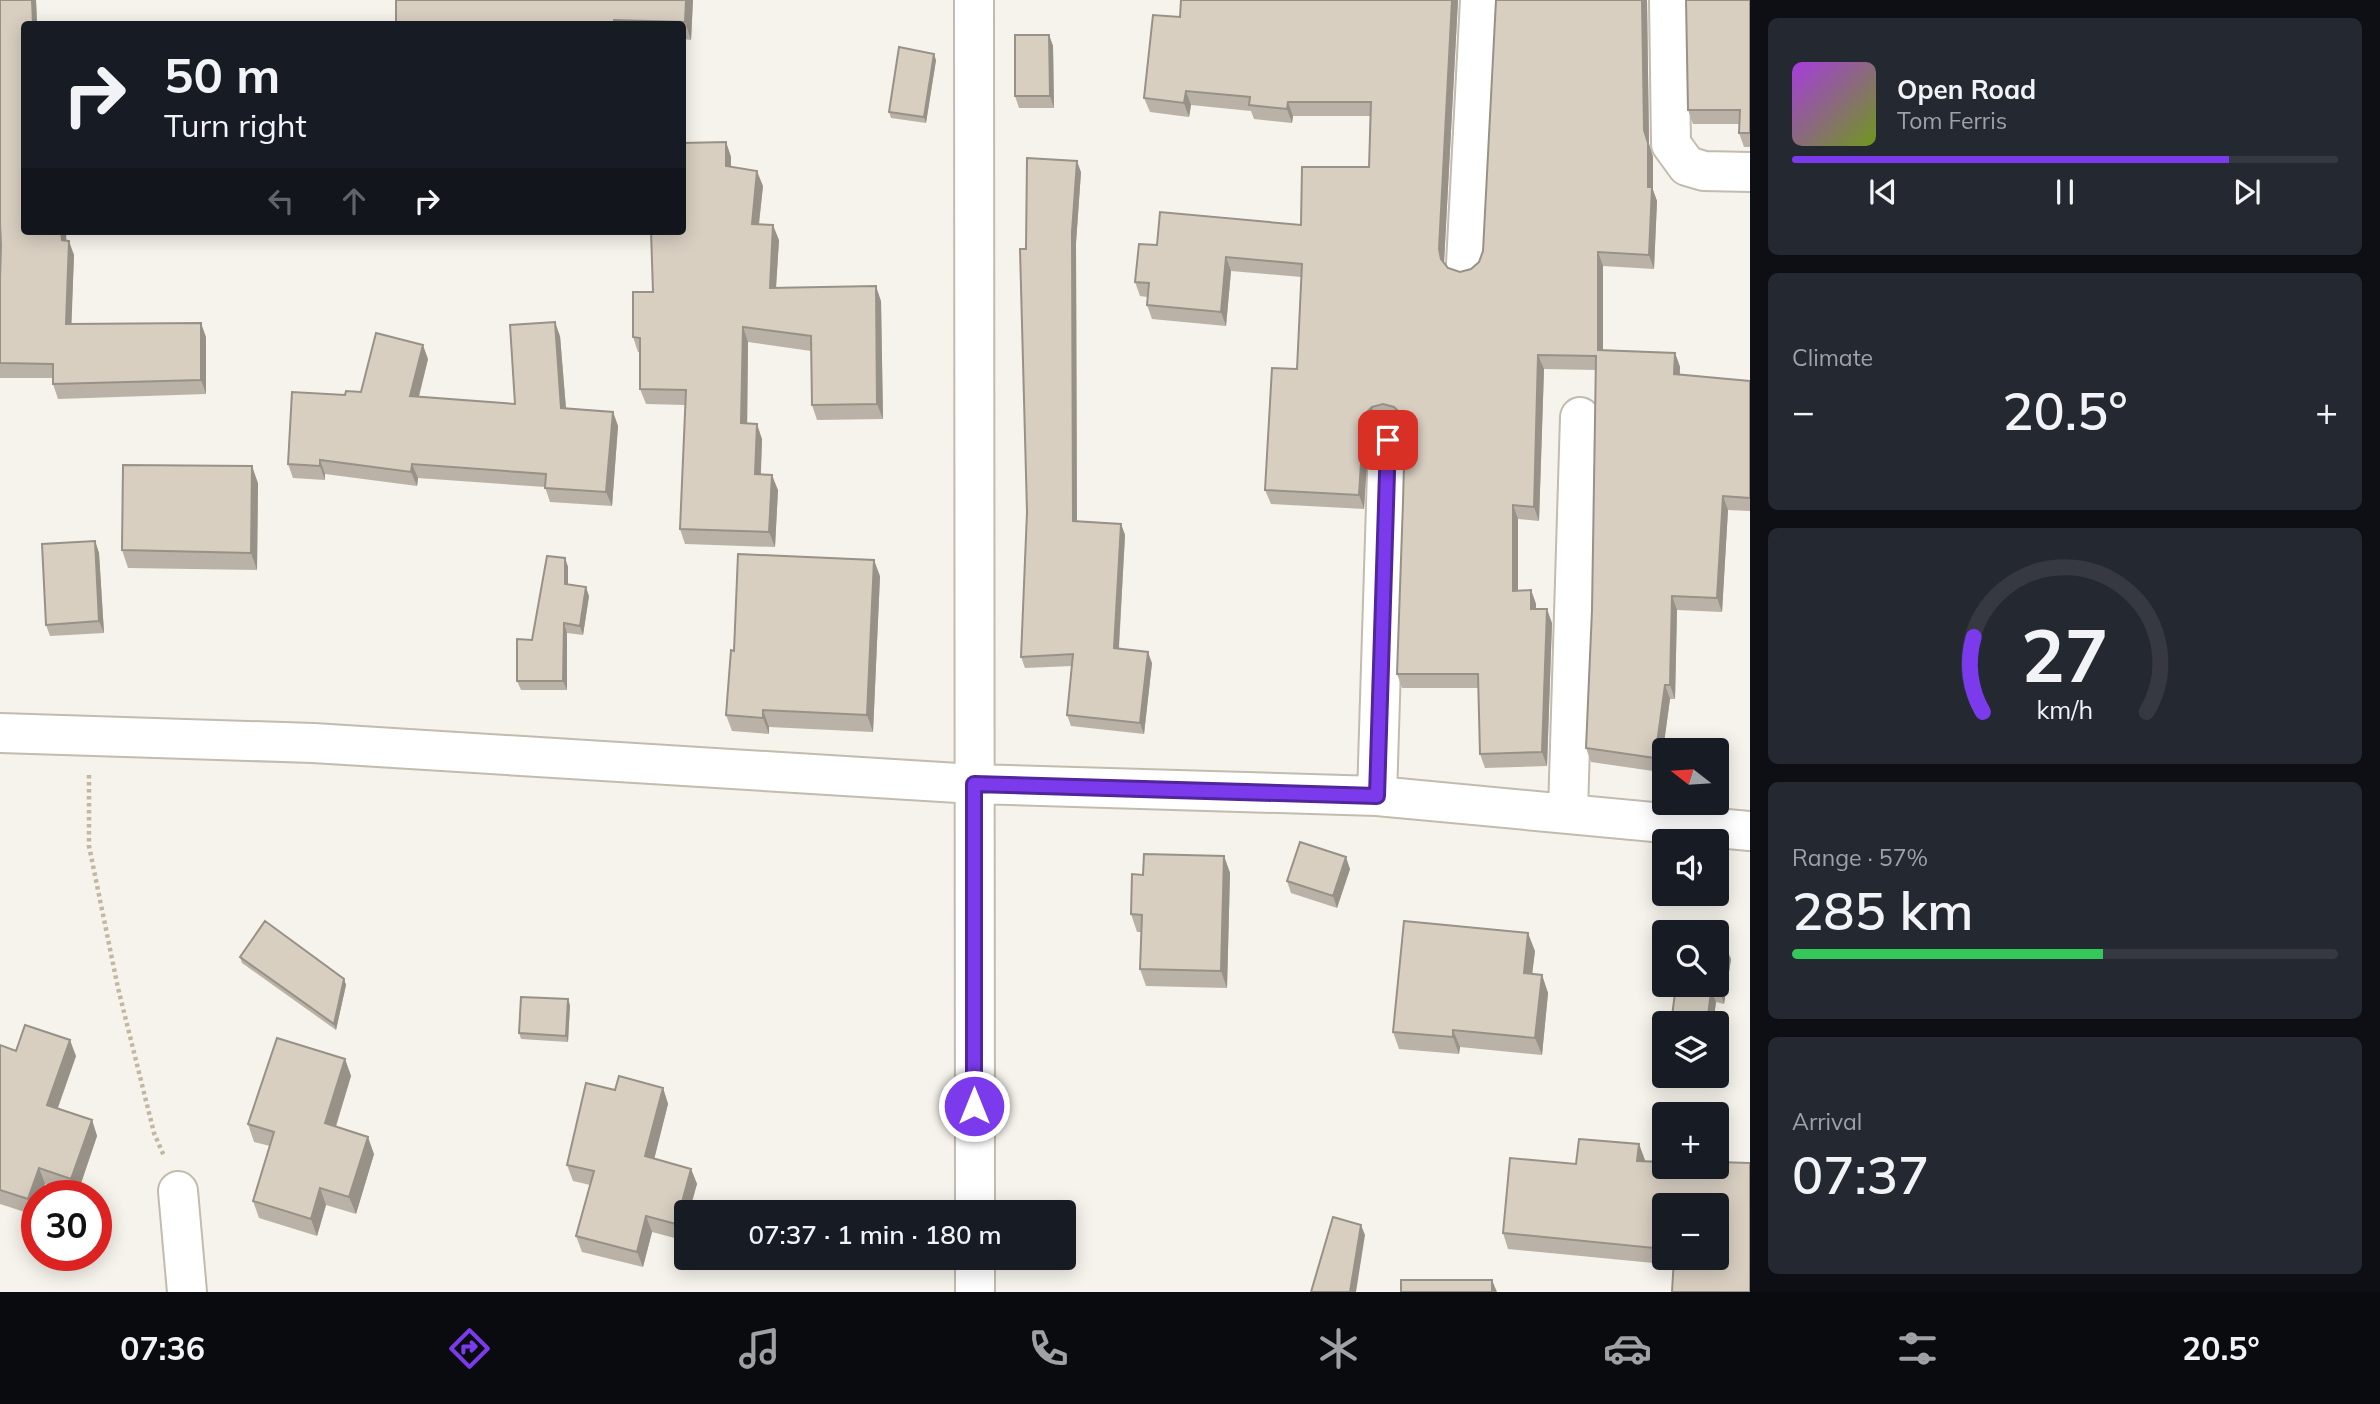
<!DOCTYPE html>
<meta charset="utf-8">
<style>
body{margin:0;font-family:Mulish,sans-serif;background:#242831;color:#f1f3f6;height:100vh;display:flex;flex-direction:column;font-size:26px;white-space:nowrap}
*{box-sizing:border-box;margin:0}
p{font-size:23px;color:#9ea1a6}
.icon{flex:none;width:38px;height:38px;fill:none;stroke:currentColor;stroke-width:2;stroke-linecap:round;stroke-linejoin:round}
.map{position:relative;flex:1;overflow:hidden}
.sheet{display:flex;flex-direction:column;gap:18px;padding:18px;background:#0d0f14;width:630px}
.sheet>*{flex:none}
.banner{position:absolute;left:21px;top:21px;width:665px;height:214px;border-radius:7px;box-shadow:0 4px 18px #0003;background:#171b24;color:#f1f3f6;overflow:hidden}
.needle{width:46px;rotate:287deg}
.buttons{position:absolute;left:1652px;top:738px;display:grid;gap:14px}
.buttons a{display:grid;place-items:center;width:77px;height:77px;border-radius:7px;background:#171b24;box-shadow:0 4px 18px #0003;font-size:35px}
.speed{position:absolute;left:21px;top:1180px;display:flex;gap:14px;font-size:35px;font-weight:700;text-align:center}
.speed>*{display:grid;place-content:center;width:91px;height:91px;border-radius:50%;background:#171b24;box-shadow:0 4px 18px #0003;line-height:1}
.speed .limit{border:10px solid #d22;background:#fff;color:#111}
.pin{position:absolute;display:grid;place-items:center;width:60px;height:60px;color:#fff;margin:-30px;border-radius:14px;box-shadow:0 4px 10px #0006}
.me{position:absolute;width:77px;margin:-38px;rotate:0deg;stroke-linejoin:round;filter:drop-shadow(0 0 5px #0008)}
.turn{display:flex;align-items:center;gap:24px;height:147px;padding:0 28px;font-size:32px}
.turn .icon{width:91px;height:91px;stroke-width:2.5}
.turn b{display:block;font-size:49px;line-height:60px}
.lanes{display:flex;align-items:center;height:66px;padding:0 28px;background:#0003;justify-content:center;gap:35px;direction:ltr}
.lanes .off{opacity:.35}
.big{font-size:52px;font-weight:600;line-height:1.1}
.sheet .tile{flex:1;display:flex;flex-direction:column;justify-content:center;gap:10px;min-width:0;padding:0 24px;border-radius:10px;background:#242831}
.sheet .dial{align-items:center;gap:0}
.dial svg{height:182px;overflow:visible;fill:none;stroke:#363941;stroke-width:7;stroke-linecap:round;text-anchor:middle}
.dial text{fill:#f1f3f6;stroke:none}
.song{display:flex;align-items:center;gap:21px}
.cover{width:84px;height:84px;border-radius:10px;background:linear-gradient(135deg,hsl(280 70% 55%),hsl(80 70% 35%))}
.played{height:7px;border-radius:4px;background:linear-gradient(90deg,#7c3aed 80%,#363941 80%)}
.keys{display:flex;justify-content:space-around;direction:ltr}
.heat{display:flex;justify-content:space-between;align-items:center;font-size:38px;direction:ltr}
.charge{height:10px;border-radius:5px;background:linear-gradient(90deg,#34c759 57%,#363941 0)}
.trip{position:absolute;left:674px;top:1200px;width:402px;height:70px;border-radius:7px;background:#171b24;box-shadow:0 4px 18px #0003;font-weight:600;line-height:70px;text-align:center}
.tab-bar{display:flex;height:112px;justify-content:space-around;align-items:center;background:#090b0e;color:#9ea1a6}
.tab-bar .icon{width:49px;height:49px}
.tab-bar .selected{color:#7c3aed}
.tab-bar b{font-size:32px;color:#f1f3f6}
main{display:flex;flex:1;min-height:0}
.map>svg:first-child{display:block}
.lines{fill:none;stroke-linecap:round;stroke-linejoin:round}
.minor-casing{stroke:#c2bbae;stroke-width:42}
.path{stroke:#c4b79f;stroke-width:4.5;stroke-dasharray:3.5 3.5;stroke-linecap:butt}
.minor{stroke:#fff;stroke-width:38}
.wall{fill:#bab2a6;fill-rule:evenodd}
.shaded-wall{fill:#979187}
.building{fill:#d8cfc1;stroke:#979187;stroke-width:2}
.route-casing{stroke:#51269a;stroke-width:18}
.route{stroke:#7c3aed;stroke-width:12}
</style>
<main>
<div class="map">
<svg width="1750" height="1292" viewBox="0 0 1750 1292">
<rect width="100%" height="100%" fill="#f6f3ec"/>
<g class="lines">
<g class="minor-casing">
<path id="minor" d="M974,0l1,1213
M1669,0l2,144 16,22 17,5 46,1
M1466,264l14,-264
M0,733l313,10 661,41 403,12 373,35
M1377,796l11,-356
M1568,811l12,-394
M178,1191l9,101
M975,1258v34"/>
</g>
<path class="path" d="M89,775v71l29,142 36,145 10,23"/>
<use href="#minor" class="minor"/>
</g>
<path class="wall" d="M0,0h36l1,24h-13v207l42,10 8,14 -3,69 135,13v57l-148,5 -5,-15v-6h-53v-99l1,-34z
M693,0l-2,40 -9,-1v-15h-286z
M1458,0l-14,263 4,5 12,4 11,-3 8,-7 168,-262 2,144 4,13v33l4,11 -3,68 -51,-3v85l72,2 5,14v8l70,6v130l-22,-1 -6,102 -45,-2 -2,89h-5l-10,73 -69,-10 -5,-14 6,-138 4,-240 -52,-1 -5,152 -21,-2v72l13,-1 5,14v5l16,14 -5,143 -62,2 -5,-14 -2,-66h-76l-5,-14 6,-172 2,-75 -6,-6 -11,-3 -11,3 -8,8 -5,80 -93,-5 -6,-14 32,-121 4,-92 -70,-6 -5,55 -74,-7 -5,-14v-8l-7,-1 -5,-14 22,-37 144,-20 68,-58 1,-51h-77l-1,7 -38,-4 -3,-8 -60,-6 -2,12 -39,-5 -6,-14 36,-81z
M1750,0v147h-6l-5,-14v-9h-46l-5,-14z
M1049,35l4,11 1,62h-35l-4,-12z
M936,60l-10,63 -35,-5 -2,-6z
M726,142l5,15v10l32,19 -4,39 20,15 -3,48 105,13 2,118 -66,1 -5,-15 -1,-54 -63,-9 -1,81 15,16 -1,35 17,16 -3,57 -90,-3 -5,-15 5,-124 -39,-1 -6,-15v-37h-2l-5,-15 20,-45z
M1081,172l-5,71 1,279 44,2 4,11 -6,114 33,14 -8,71 -73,-8 -4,-11 5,-49 -47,2 -4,-11 6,-145 -1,-263z
M560,336l6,72 47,4 5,14 -6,80 -62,-4 -5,-15 -127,-9 -1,8 -92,-12v6l-32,-2 -5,-14 57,-69 16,-3 67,-33 -9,38 96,7z
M258,483l-1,87 -129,-2 -6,-18z
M95,541l4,12 5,80 -54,3 -4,-11z
M565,558l3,9v17l21,12 -6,39 -16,-2v57h-46l-4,-9 15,-41z
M880,576l-7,156 -104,-5v7l-37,-3 -6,-16 8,-64z
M1224,856l6,17 -3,115 -81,-2 -6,-17 1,-37h-4l-6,-18 12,-39z
M1350,869l-13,39 -46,-15 -4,-12z
M1535,951l-3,23 10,1 6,18 -6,62 -82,-8 -1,7 -60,-5 -6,-17z
M240,957l104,22 2,6 -10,45 -94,-67z
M1731,959l-7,45 -8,-2 -3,22h-42z
M570,1005l-2,37 -47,-3 -2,-6z
M0,1045l16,6 60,5 -18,52 34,12 5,16 -20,59 -32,-11 -4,11h-4l-3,20 -34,-11z
M345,1059l6,17 -15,51 38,27 -18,60 -30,-9 -9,31 -58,-18 -6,-17 17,-55 -16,-4 -6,-18z
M1670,1076h36l-1,6 -35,-4z
M663,1088l5,16 -14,54 37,11 6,15 -11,29v13l-4,14 -30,-8 -9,35 -61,-15 -6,-16 14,-51 -17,-4 -6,-16 48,-75z
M1579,1139l60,5 6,18h19v5h53v-5l33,1v129h-78l2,-27 -166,-16 -5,-16 7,-75 66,6zM1664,1206h53v52h-53z"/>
<path class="shaded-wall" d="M32,0h4l1,24h-4z
M686,0h7l-2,40 -6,-18z
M1452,0h6l-14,263 -3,-4 -2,-10z
M1642,0h5l2,144 4,13v33l4,11 -3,68 -5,-14 -1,-68 -4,-57z
M1049,35l4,11 1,62 -4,-12z
M934,54l2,6 -10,63 -2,-6z
M1186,91l5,14 -2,12 -5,-14z
M1288,102l5,14 -1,7 -5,-14z
M726,142l5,15v24l-5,-15z
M1077,161l4,11 -5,71 1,290 -4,-12 -1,-289z
M757,171l6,15 -6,53 -5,-15z
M773,225l6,15 -4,63 -5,-15z
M61,231h5l1,24 -5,-15z
M69,241l5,14 -3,83 -5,-14z
M1598,252l5,14v98l-5,-14z
M1226,257l5,14 -5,55 -5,-14z
M876,286l5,15 2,118 -6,-15z
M555,322l5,14 7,86 -6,-14z
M201,323l5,14v57l-5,-14z
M743,327l5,15 -1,96 -6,-15z
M423,345l5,14 -13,52 -5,-15z
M1675,353l5,14 -1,21 -5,-14z
M1538,355l6,14 -5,152 -5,-14z
M1372,407l5,14 -8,8 -5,80 -5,-14 5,-80z
M613,412l5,14 -6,80 -6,-14z
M757,424l5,15 -2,50 -5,-15z
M320,460l5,14v6l-5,-14z
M412,464l6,14 -1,8 -6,-14z
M252,466l6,17 -1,87 -6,-17z
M772,475l6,15 -3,57 -6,-15z
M1723,496l5,14 -6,102 -5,-14z
M1513,505l5,14v86l-5,-14z
M1121,524l4,11 -7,125 -4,-12z
M95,541l4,12 5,80 -5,-12z
M565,558l3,9v26l-3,-9z
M874,560l6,16 -7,156 -6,-17z
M586,587l3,9 -6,39 -3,-9z
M1531,590l5,14v19l-5,-14z
M1672,596l5,14 -2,89 -5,-14z
M1547,609l5,14 -5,143 -5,-14z
M564,623l3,10v57l-4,-9z
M1148,652l4,11 -8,71 -4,-11z
M1665,685l5,14 -10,73 -5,-14z
M763,710l6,17v7l-6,-16z
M1224,856l6,17 -3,115 -6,-17z
M1346,857l4,12 -13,39 -4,-12z
M1528,933l7,18 -5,40 -6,-18z
M1726,947l5,12 -7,45 -4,-12z
M1542,975l6,18 -6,62 -7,-17z
M344,979l2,6 -10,45 -2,-6z
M1711,991l5,11 -3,22h-6z
M568,999l2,6 -2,37 -2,-6z
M1453,1030l7,17 -1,7 -6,-17z
M70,1040l6,16 -23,65 -6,-16z
M345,1059l6,17 -20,65 -6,-18z
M663,1088l5,16 -17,68 -6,-16z
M92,1120l5,16 -20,59 -6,-16z
M368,1137l6,17 -18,60 -7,-17z
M1639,1144l6,16 -2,18 -6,-17z
M39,1168l6,16 -4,11h-4v13l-3,7 -6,-16z
M691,1169l6,15 -8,29h-3v13l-4,14 -6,-16z
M320,1188l6,17 -9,31 -6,-17z
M646,1216l6,16 -9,35 -6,-15z
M1361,1225l4,10 -9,57h-6z
M1492,1280l5,12h-5z"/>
<path class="building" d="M0,0h32l1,24h-9v207h37l1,9 7,1 -3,83 135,-1v57l-148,4v-20l-53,-1v-84l1,-34 -1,-22z
M396,0h290l-1,22 -71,-2v4h-218z
M1181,0h271l-13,249 2,10 7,9 12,4 11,-3 8,-7 4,-11 13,-251h146l2,130 4,13v44h4l-3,68 -51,-3v98l77,3 -1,21 76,7v117l-27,-2 -6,102 -45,-2 -2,89h-5l-10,73 -69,-10 6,-138 4,-254 -58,-1 -4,152 -21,-2v86l18,-1v19h16l-5,143 -62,2 -2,-80h-81l6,-172 2,-75 -3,-12 -8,-8 -11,-3 -11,3 -8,8 -5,80 -94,-5 7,-122 25,1 5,-105 -76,-7 -5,55 -74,-7 2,-22 -14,-1 4,-38 18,1 3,-33 141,13 1,-58h67l2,-65h-83l-1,7 -38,-4 1,-8 -64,-6 -2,12 -40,-5 9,-83 27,2z
M1686,0h64v133h-11l1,-23h-52z
M1015,35h34l1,61h-35z
M899,47l35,7 -10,63 -35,-5z
M726,142v24l31,5 -5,53 21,1 -3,63 106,-2 1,118 -65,1 -1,-69 -68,-9 -2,96 16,1 -2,50 17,1 -3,57 -89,-3 6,-139 -46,-1v-51l-7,-1v-45h20l-2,-61h31v-88z
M1027,158l50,3 -5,71 1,289 48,3 -7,124 34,4 -8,71 -73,-8 6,-61 -52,3 6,-145 -7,-263h6z
M555,322l6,86 52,4 -7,80 -61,-4 1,-14 -134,-10 -1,8 -91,-12v6l-32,-2 4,-72 53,3 1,-4 15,1 15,-59 47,12 -13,51 105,8 -5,-79z
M123,465l129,1 -1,87 -129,-3z
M95,541l4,80 -53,4 -4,-81z
M738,554l136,6 -7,155 -104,-5v8l-37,-3 5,-65 3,1z
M547,556l18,2v26l21,3 -6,39 -16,-3 -1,58h-46v-42l15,1z
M1300,842l46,15 -13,39 -46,-15z
M1144,854l80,2 -3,115 -81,-2 2,-54 -11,-1 1,-40 11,1z
M265,921l79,58 -10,45 -94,-67z
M1404,921l124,12 -4,40 18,2 -7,63 -82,-8v7l-60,-5z
M1717,946l9,1 -6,45 -9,-1 -4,33h-36l5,-39h41z
M521,997l47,2 -2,37 -47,-3z
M25,1025l45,15 -23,65 45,15 -21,59 -32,-11 -11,31 -28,-9v-145l16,6z
M277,1038l68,21 -20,64 43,14 -19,60 -29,-9 -9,31 -58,-18 21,-69 -26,-8z
M619,1076l44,12 -18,68 46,13 -15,55 -30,-8 -9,36 -61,-16 18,-65 -27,-6 19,-82 29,7z
M1579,1139l60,5 -2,17 27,1v5h53v-5l33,1v129h-78l2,-34h43v-52h-53v43l-161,-16 7,-75 66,6z
M1333,1217l28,8 -11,67h-39z
M1401,1280h91v12h-91z"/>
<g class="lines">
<g class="route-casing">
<path id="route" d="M974,1106v-322l403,12 11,-356"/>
</g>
<use href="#route" class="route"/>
</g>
</svg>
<div class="buttons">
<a><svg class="needle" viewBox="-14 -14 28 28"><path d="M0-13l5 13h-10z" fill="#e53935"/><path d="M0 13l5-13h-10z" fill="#9ea1a6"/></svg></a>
<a><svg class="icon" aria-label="sound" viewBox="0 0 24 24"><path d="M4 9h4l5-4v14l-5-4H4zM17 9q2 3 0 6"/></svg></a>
<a><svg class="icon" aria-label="search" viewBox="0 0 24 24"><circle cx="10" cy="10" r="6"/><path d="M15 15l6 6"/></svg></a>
<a><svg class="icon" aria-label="layers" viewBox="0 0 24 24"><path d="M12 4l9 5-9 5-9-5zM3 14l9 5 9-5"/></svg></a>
<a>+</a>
<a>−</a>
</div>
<div class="speed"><div class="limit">30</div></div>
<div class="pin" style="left:1388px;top:440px;background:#d93025"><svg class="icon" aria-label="arrive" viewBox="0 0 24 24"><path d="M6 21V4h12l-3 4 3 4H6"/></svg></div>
<svg class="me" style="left:974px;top:1106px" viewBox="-20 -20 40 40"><circle r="17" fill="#7c3aed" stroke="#fff" stroke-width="3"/><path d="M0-11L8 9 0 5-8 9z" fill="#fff"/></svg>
<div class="trip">07:37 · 1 min · 180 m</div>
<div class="banner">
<div class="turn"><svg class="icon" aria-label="right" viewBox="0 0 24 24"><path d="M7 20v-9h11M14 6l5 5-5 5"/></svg><div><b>50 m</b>Turn right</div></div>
<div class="lanes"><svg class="icon off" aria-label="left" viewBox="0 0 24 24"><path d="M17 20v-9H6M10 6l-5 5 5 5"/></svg><svg class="icon off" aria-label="ahead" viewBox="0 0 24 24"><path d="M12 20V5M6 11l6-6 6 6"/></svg><svg class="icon" aria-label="right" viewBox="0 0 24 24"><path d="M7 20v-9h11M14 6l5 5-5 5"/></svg></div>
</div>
</div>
<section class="sheet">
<div class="tile">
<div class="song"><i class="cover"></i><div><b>Open Road</b><p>Tom Ferris</p></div></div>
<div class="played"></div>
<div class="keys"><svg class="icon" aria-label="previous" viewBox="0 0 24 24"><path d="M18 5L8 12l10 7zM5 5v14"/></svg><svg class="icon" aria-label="pause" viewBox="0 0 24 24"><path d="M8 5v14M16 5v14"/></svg><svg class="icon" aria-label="next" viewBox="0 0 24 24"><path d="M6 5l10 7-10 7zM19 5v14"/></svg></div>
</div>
<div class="tile"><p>Climate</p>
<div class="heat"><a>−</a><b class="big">20.5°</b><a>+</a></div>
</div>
<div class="tile dial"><svg viewBox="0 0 100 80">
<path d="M14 69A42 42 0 1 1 86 69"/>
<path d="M14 69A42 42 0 0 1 10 36" stroke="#7c3aed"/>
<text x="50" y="56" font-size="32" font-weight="700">27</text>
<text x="50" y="72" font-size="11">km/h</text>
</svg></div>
<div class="tile"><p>Range · 57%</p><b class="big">285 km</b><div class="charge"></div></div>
<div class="tile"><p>Arrival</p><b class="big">07:37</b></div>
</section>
</main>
<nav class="tab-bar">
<b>07:36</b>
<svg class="icon selected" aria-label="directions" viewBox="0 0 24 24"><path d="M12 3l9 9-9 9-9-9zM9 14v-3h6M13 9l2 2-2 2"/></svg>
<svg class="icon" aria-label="music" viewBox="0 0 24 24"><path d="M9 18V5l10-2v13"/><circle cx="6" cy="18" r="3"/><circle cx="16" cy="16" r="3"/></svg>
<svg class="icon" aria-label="phone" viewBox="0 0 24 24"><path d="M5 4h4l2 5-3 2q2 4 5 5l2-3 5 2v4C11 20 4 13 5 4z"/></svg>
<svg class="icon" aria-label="climate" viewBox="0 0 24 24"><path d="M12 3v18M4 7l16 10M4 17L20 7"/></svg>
<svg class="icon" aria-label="car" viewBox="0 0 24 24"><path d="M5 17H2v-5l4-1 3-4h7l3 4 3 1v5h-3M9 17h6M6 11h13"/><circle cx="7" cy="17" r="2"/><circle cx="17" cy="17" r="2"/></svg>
<svg class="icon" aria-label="filters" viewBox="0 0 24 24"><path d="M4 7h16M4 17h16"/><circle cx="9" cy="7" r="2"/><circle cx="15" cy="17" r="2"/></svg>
<b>20.5°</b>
</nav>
